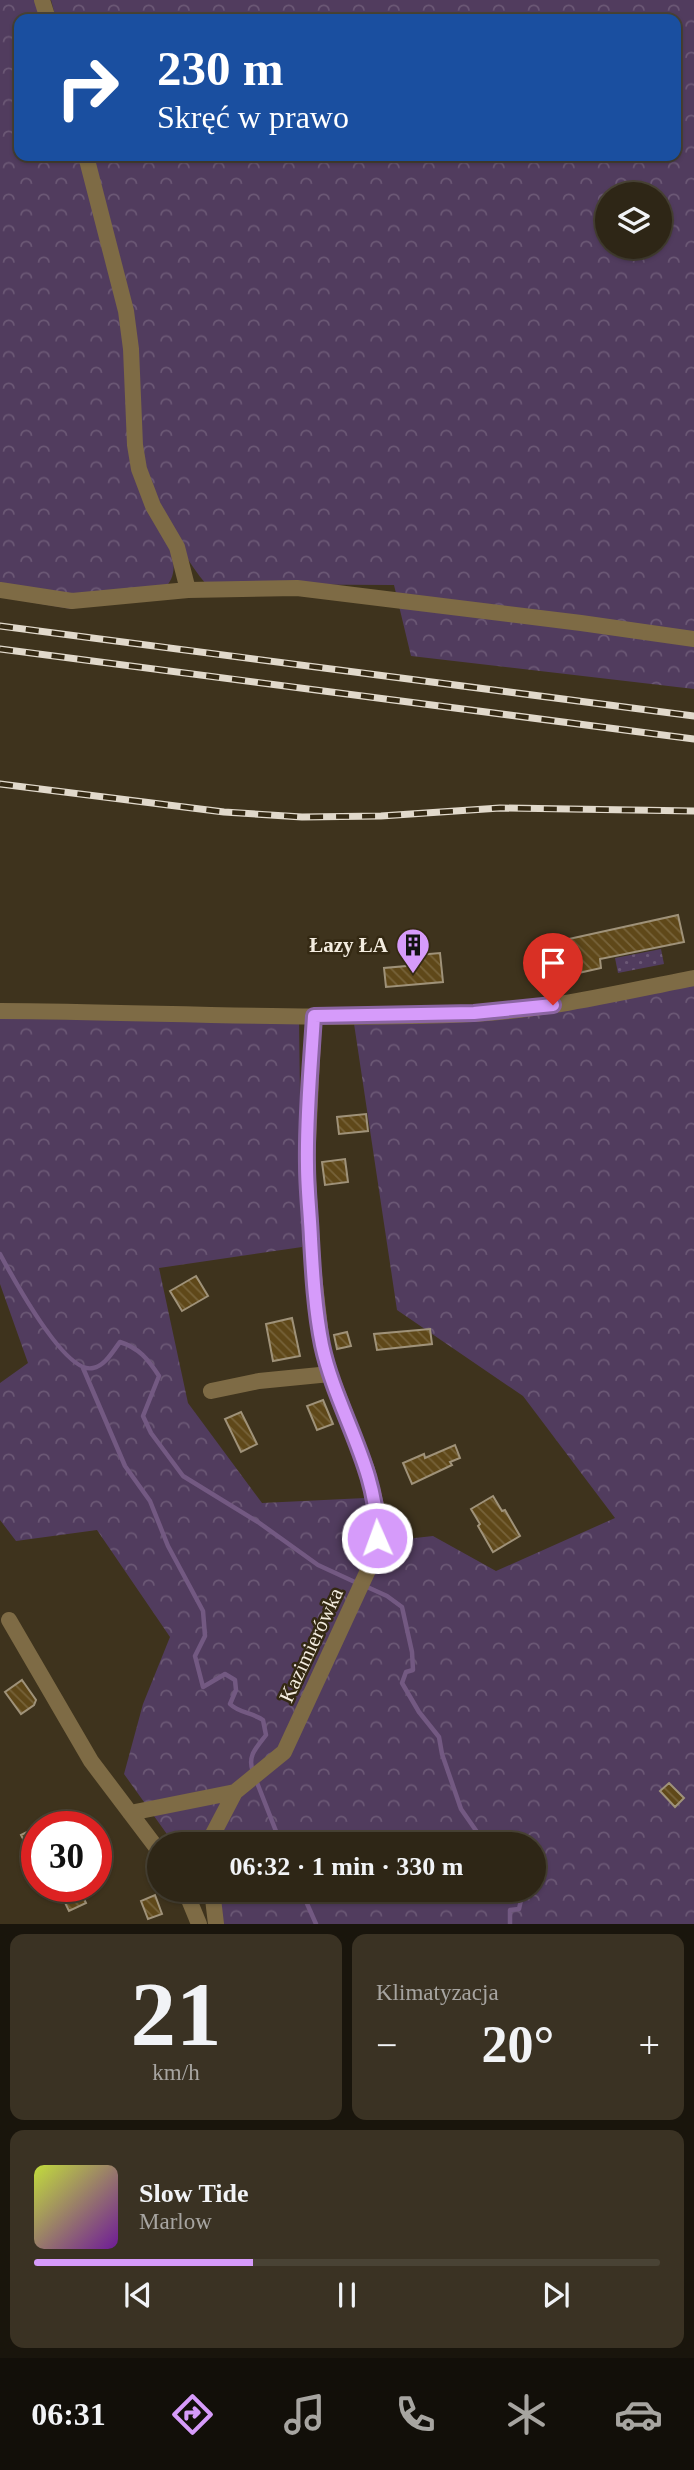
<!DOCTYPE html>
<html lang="pl">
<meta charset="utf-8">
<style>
body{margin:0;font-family:Georgia,serif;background:#3a3223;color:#f1f3f6;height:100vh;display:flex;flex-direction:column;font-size:26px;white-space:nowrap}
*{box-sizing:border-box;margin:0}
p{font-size:23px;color:#a7a5a1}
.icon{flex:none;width:38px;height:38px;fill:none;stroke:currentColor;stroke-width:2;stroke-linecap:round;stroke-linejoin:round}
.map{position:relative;height:1924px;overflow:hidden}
.sheet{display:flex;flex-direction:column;gap:10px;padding:10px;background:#19150c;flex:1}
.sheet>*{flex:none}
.banner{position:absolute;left:14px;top:14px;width:667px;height:147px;border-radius:14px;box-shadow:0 2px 5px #0004,0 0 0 2px #494335;background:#1a4fa0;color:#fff;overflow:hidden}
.fabs{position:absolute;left:595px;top:182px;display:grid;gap:14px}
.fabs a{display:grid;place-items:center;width:77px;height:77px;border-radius:50%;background:#2e2616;box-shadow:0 2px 5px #0004,0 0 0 2px #494335;font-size:35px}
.speed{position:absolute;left:21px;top:1811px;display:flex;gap:14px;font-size:35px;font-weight:700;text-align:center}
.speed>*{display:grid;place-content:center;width:91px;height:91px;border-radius:50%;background:#2e2616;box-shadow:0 2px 5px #0004,0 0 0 2px #494335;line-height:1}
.speed .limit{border:10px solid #d22;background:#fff;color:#111}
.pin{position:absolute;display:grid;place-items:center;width:60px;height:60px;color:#fff;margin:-72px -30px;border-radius:50% 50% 50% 0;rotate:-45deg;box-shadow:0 0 7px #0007}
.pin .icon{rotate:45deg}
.me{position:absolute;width:77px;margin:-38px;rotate:358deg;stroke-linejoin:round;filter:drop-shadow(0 0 5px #0008)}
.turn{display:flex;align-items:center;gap:24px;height:147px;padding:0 28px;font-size:32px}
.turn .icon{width:91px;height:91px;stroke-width:2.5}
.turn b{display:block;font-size:49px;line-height:60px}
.big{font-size:52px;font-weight:700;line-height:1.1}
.sheet .widget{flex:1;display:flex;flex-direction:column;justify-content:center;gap:10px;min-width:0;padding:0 24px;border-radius:14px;background:#3a3223}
.sheet .dial{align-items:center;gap:0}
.dial b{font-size:91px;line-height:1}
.song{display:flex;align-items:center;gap:21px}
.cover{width:84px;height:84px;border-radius:10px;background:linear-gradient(135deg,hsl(70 70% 55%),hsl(280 70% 35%))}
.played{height:7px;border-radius:4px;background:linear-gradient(90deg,#d69bfa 35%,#494335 35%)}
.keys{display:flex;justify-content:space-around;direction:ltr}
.heat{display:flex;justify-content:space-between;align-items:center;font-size:38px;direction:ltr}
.sheet .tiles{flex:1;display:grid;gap:10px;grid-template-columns:1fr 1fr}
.widget:last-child{grid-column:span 2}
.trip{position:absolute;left:147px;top:1832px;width:399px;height:70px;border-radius:35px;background:#2e2616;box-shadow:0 2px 5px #0004,0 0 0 2px #494335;font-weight:700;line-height:70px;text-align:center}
.tabs{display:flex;height:112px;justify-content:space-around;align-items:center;background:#120f09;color:#a7a5a1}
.tabs .icon{width:49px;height:49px}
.tabs .current{color:#d69bfa}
.tabs b{font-size:32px;color:#f1f3f6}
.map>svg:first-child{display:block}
.grass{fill:url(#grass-dots)}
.forest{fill:url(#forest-crowns);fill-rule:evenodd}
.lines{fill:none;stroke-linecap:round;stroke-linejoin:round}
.stream{stroke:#735982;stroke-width:4.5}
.building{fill:url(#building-back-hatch);stroke:#9f9279;stroke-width:2}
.minor{stroke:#7e6b45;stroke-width:16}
.rail-casing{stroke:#e1d9cb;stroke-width:7}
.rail{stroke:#342913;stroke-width:4.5;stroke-dasharray:13;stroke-linecap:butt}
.route-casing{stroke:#8b65a2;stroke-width:18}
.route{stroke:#d69bfa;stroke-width:12}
.labels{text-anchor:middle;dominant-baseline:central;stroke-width:5;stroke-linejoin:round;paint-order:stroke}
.poi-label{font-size:21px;font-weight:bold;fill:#f4ede0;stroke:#342913;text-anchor:end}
.street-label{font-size:21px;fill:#f4ede0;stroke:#342913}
</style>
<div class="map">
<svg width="694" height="1924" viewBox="0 0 694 1924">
<defs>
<pattern id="grass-dots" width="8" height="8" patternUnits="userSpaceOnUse" patternTransform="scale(1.75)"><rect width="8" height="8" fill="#513c5e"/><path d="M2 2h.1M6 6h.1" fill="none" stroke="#6b5875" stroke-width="1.8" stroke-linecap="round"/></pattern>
<pattern id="forest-crowns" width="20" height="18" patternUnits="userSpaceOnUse" patternTransform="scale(1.75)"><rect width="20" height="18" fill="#513c5e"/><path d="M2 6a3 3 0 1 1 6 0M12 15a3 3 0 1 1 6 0" fill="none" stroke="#6b5875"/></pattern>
<pattern id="building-back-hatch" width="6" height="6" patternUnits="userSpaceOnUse" patternTransform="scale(1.75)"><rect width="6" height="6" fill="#5f4819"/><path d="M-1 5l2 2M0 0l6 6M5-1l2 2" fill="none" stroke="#77633a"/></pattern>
</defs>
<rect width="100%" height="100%" fill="#3e331d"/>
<path class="grass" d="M661,949l3,15 -46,9 -3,-15z"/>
<path class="forest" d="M0,0h36l5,19h-22v137h61l43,169 8,130 42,99c1,14 2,22 -7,33l-95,22 -71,-12z
M51,0h643v689l-283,-33 -17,-71 -188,-1c-23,-27 -48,-75 -59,-109l-55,-319h584v-137h-620zM607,194h53v53h-53z
M694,984v940h-476l-14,-34h330v-46h-360l-50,-70 19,-70 27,-67 -73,-107 -81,11 -16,-21v-137l28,-20 -28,-79v-265l299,1 3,227 -143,21 29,135 74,100 103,-5 20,11 12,31 36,-4 63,35 119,-53 -92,-122 -126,-86 -44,-293 117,5z"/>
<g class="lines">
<path class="stream" d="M0,1254c12,22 65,121 93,114 12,-2 20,-17 27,-26 19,6 28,17 39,34l-16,40 8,17 32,43 75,46 60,43 39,18
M83,1368l42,98 25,35 18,45 35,65 2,25 -10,20 8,31 22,-13 10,6 1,10 -6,14c9,9 21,8 33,16l3,15c-10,13 -19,21 -13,37
M365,1586l22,10 15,11 10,45 1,18 -7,2 -4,11 17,29 20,25 3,17 19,55 16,23 -2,12
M256,1780l25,64
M301,1890l15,34
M510,1924v-14l9,-1 2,-9 -6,-10"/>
</g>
<path class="building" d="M678,915l6,27 -84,17 1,9 -27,6 -1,-6 -31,7 -5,-29z
M440,953l3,29 -57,5 -2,-19 34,-3v-10z
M366,1114l2,17 -29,3 -2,-17z
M345,1159l3,23 -23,3 -3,-23z
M196,1276l12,20 -26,15 -12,-20z
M292,1318l8,38 -27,5 -7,-37z
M430,1329l2,15 -55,6 -3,-16z
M347,1332l4,14 -14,3 -3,-14z
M323,1400l10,24 -16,6 -10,-24z
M241,1412l16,32 -16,8 -16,-33z
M455,1445l5,13 -10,4 2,3 -40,19 -9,-21 21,-9 1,4z
M493,1496l9,15 3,-1 15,26 -27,16 -15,-26 2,-2 -9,-15z
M22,1680l14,20 -2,5 -13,9 -16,-22z
M669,1783l15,15 -9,9 -15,-16z
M37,1827v38l-16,-30z
M57,1886h21l8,17 -17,8z
M155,1895l7,19 -14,5 -7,-18z"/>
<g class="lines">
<path class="minor" d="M42,0l6,19
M86,156l40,155 5,38 4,96 4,24 14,37 24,41 11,43
M0,590l72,11 116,-11 109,-2 284,35 113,16
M0,1011c158,1 316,10 474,3 74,-4 147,-22 220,-36
M211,1391l48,-10 71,-7
M9,1620l82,141 68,90
M130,1813l105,-21 49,-40 86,-186 7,-28 1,-25 -11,-43 -37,-96 -8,-29 -9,-78 -6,-104 7,-147
M212,1844l1,-10 22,-42
M185,1890l14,34
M212,1890l4,34"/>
<g class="rail-casing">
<path id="rail" d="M0,626l694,90
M0,649l694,90
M0,784l224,28 78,5 79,-1 119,-8 194,3"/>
</g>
<use href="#rail" class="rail"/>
</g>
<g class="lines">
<g class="route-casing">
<path id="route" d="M377,1538c2,-69 -41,-127 -55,-193 -7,-35 -9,-71 -11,-106 -1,-25 -4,-50 -4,-74 -1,-49 4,-100 7,-149l160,-3 79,-8"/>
</g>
<use href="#route" class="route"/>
</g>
<defs>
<g id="building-pin" transform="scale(1.75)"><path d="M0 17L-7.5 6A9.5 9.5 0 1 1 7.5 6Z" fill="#d69bfa" stroke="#342913"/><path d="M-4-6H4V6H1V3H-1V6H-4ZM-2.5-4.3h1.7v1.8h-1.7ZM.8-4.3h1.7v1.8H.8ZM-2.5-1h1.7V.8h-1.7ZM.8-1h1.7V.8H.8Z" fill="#111"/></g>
</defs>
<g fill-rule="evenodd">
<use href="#building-pin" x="413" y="945"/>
</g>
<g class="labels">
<g class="poi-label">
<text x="388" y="945">Łazy ŁA</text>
</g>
<g class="street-label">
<text transform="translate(311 1645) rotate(-65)">Kazimierówka</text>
</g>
</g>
</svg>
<div class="fabs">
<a><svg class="icon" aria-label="layers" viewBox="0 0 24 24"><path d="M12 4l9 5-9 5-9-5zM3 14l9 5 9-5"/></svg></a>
</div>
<div class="speed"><div class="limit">30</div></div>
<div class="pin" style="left:553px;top:1005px;background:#d93025"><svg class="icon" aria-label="arrive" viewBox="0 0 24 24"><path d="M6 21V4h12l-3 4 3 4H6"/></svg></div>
<svg class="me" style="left:377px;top:1538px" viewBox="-20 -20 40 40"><circle r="17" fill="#d69bfa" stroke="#fff" stroke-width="3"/><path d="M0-11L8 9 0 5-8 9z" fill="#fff"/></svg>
<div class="trip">06:32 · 1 min · 330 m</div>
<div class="banner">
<div class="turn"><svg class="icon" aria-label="right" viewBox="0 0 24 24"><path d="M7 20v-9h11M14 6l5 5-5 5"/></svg><div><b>230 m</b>Skręć w prawo</div></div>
</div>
</div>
<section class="sheet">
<div class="tiles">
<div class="widget dial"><b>21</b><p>km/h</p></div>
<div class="widget"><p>Klimatyzacja</p>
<div class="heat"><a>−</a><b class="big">20°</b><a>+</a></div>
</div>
<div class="widget">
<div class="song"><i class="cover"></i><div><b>Slow Tide</b><p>Marlow</p></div></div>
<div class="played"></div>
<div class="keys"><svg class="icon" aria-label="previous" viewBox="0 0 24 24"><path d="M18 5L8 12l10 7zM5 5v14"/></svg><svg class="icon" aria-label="pause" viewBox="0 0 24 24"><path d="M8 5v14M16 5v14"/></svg><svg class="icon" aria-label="next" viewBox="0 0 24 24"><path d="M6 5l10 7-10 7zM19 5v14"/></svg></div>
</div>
</div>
</section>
<nav class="tabs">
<b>06:31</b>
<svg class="icon current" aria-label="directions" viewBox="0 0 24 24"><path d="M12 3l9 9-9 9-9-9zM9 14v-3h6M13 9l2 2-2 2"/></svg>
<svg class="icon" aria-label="music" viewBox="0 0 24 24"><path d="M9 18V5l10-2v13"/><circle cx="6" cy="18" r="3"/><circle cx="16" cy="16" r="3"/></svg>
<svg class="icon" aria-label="phone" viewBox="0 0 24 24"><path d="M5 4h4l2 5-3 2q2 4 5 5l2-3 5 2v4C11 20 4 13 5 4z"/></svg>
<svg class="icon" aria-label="climate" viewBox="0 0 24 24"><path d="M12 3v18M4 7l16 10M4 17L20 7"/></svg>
<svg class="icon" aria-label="car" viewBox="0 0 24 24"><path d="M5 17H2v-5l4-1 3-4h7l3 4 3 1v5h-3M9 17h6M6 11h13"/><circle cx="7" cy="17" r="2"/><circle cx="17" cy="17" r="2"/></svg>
</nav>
